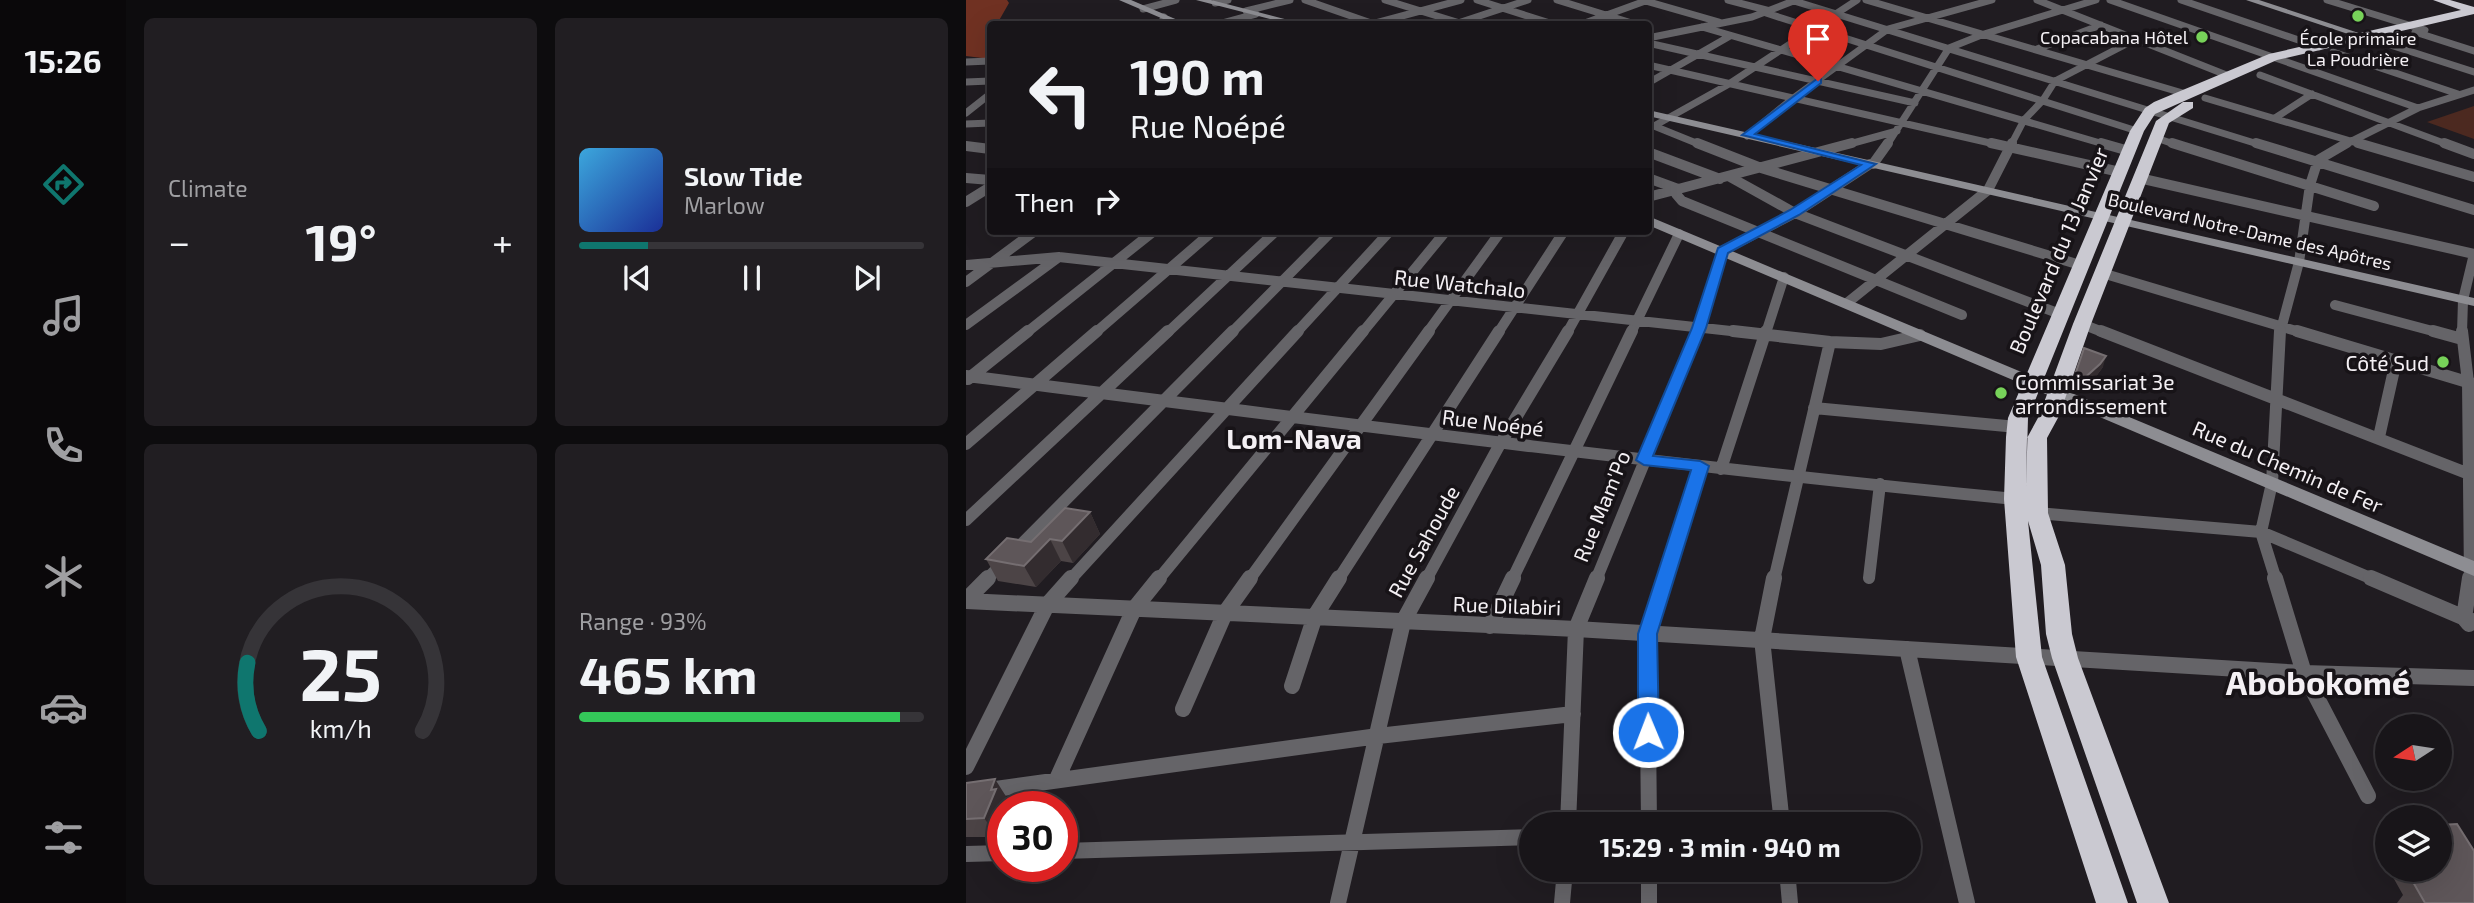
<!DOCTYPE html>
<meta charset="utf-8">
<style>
body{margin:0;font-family:"Exo 2",sans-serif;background:#211e22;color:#f1f3f6;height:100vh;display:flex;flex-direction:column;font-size:26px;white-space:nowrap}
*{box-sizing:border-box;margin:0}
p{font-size:23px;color:#9f9fa2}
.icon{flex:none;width:38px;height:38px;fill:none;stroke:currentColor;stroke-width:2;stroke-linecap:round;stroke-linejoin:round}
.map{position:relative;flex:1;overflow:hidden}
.panel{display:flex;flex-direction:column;gap:18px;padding:18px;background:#0d0c0e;width:840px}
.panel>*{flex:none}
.hud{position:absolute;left:21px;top:21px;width:665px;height:214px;border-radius:7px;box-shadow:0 7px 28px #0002,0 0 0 2px #363438;background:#181519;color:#f1f3f6;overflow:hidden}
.needle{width:46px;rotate:258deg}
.buttons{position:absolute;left:1409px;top:714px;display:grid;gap:14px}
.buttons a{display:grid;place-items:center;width:77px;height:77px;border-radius:50%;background:#181519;box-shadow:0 7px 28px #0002,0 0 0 2px #363438;font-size:35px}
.speed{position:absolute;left:21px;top:791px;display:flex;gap:14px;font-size:35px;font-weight:700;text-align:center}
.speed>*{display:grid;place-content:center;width:91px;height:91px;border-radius:50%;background:#181519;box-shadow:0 7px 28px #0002,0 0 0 2px #363438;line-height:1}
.speed .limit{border:10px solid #d22;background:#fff;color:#111}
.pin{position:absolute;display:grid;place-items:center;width:60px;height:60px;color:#fff;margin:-72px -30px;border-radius:50% 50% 50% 0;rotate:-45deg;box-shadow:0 0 7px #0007}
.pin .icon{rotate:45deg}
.me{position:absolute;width:77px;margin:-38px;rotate:359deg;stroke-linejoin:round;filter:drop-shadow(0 0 5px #0008)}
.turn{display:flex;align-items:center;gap:24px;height:147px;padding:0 28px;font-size:32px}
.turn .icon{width:91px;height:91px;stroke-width:2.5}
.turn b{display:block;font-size:49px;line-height:60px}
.then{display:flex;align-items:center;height:66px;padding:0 28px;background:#0003;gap:14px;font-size:26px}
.big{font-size:52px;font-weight:700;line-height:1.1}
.panel .card{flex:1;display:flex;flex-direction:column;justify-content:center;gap:10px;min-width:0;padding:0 24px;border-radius:10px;background:#211e22}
.panel .dial{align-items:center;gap:0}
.dial svg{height:182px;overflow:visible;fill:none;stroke:#363438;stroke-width:7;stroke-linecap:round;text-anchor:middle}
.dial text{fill:#f1f3f6;stroke:none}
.song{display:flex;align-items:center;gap:21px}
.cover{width:84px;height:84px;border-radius:10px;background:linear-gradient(135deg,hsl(200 70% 55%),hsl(230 70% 35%))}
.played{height:7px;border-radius:4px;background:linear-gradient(90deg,#0f766e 20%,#363438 20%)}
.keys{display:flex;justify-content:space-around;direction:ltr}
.heat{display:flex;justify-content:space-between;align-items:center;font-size:38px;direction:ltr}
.charge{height:10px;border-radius:5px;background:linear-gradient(90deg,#34c759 93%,#363438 0)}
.panel .tiles{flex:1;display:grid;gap:18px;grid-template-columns:repeat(2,1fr)}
.trip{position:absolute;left:553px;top:812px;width:402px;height:70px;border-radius:35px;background:#181519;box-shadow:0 7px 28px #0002,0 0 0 2px #363438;font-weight:700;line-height:70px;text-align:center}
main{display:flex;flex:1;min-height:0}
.menu{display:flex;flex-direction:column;width:126px;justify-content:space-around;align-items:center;background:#0a080a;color:#9f9fa2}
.menu .icon{width:49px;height:49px}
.menu .selected{color:#0f766e}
.menu b{font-size:32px;color:#f1f3f6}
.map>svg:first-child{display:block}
.green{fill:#4c2920}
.forest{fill:#703122}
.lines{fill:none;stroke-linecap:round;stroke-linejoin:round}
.street-far3{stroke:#656468;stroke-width:7}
.street-far2{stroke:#656468;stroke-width:10}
.street-far1{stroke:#656468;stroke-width:12}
.street{stroke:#656468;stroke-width:16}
.secondary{fill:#8d8d92;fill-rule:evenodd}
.highway{fill:#cac9d1;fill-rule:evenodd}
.wall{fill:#4c4446}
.shaded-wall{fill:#332c2f}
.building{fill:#5e5659;stroke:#756e71;stroke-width:2}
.route{fill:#1a73e8;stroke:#114b97;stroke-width:2}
.poi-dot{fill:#77d259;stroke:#171317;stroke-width:2.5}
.labels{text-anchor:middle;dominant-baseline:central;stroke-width:7;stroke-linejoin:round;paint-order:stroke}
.far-poi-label{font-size:18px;fill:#f4f0f4;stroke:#171317;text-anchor:end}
.far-street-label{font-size:18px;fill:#f4f0f4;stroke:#171317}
.street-label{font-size:21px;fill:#f4f0f4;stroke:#171317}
.poi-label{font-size:21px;fill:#f4f0f4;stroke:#171317;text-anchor:end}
.district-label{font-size:28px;font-weight:bold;fill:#f4f0f4;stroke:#171317}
.near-district-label{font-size:33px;font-weight:bold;fill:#f4f0f4;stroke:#171317}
</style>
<main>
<nav class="menu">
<b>15:26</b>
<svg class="icon selected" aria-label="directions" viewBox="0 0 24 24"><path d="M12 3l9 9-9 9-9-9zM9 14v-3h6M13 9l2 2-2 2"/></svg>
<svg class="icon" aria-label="music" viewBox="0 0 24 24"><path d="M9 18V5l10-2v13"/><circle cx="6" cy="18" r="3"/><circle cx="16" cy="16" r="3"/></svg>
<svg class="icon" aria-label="phone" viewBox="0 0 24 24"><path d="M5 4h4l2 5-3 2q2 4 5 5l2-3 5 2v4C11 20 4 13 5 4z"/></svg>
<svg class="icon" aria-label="climate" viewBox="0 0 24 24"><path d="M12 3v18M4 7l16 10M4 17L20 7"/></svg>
<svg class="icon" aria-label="car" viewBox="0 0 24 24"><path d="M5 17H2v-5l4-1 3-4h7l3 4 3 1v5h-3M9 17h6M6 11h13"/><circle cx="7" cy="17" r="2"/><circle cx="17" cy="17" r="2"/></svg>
<svg class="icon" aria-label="filters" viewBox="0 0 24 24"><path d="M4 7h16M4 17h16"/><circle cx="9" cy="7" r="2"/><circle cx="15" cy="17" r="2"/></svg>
</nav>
<section class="panel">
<div class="tiles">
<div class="card"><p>Climate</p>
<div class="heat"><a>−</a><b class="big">19°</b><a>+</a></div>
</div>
<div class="card">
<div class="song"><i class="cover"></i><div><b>Slow Tide</b><p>Marlow</p></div></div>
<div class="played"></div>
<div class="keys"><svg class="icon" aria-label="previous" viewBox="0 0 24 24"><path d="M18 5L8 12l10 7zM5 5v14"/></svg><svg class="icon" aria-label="pause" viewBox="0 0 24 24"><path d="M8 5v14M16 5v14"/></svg><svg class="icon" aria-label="next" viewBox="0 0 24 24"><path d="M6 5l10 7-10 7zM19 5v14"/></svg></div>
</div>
<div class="card dial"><svg viewBox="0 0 100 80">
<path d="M14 69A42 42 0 1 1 86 69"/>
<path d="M14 69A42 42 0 0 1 9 39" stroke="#0f766e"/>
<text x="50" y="56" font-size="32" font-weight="700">25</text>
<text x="50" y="72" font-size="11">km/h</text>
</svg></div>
<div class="card"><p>Range · 93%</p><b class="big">465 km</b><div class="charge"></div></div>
</div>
</section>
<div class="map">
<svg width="1508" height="903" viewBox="0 0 1508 903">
<rect width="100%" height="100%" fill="#201c21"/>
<path class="green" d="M1508,106v33l-47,-17z"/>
<path class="forest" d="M0,0h41l2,3 -12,21h-7v8l-3,3 3,24 -24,-3z"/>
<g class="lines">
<path class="street-far3" d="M339,0l69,24
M419,0l78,24
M511,0l76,24
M591,0l78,24
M676,0l77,22
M762,0l42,11
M900,0l320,94
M1071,0l192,76
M1144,0l308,108
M1215,0l138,47
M1361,0l98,30
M828,1l467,144
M249,3l13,-3
M177,9l33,-9
M280,11l44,-11
M800,13l371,118
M195,24l3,-7
M253,24l37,-10
M406,24l89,-24
M489,24l73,-24
M616,24l66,-24
M736,27l405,118
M1449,32l59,19
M682,38l104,-21 44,-17
M1412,41l96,31
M682,43l267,60
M1071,49l64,-24
M1367,52l125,42
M0,62l24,-1
M682,65l351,80
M1294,75l189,70
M0,82l24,-1
M682,83l82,-47
M1239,98l159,47
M0,113l24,-19
M1309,118l37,-24
M0,124l24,-1
M688,126l47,19
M688,126l75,-42 128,-84
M781,136l45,-37 96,-70 104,-29
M1190,138l21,7
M880,145l51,-14
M921,145l62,-97 35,-14 112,-34
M1045,145l13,-25 19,-20 12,-19 81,-42
M1378,145l74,-37 56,-18"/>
<path class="street-far2" d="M731,143l64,25 319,97
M1025,143l129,29
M1135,143l28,8
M1206,143l202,63
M1290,143l218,67
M1392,143l116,34
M1478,143l30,11
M0,146l24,3
M682,152l72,27
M907,164l15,-21
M764,177l65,36 265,101
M0,178l24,2
M682,178l30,11 -2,5 6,7 280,114
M1173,178l335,76
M682,197l204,-54
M0,202l24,-15
M0,265l93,-8 690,76
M1136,273l201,60
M0,282l69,-51
M881,303l141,-113 24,-47
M1369,305l105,28
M1116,324l23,9
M0,325l93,-68
M60,333l128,-102
M129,333l118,-102
M201,333l109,-102
M265,333l101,-102
M330,333l94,-102
M396,333l84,-102
M461,333l74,-102
M532,333l66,-102
M601,333l57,-102
M665,333l48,-99
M731,333l25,-82 73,-38 75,-49
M800,333l18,-56
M1314,333l19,-71 11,-77 8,-25 29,-17
M1496,333l1,-33 11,-46"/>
<path class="street-far1" d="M767,331l97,11 51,2 39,-9
M1135,331l373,145
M1331,331l177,53
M1467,331l29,8
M1496,331l6,51 2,198
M0,376c349,44 698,89 1049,123
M2,379l60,-48
M848,408l203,19
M1413,437l17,-76
M0,444l131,-113
M755,469l45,-138
M1071,513l224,19 114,48
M0,520l202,-189
M903,578l11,-94
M20,580l247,-249
M104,580l228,-249
M192,580l205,-249
M283,580l180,-249
M372,580l161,-249
M460,580l74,-136 68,-113
M546,580l120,-249
M630,580l102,-249
M698,580l36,-114
M808,580l56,-238
M1310,580l-15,-48 11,-49 8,-152"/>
<path class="street" d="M808,578l-12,61 20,185
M1309,578l29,95 64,123
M1405,578l103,44
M0,600l22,-22
M0,601l610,28 728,44 170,5
M1503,624l-5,-6 6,-40
M524,626l23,-48
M941,649l60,254
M326,686l23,-70 24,-38
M217,709l42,-96 25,-35
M0,767l81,-162 24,-27
M91,779l77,-170 25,-31
M0,793l412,-57 195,-22
M602,824l8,-195 21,-51
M683,824l-2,-190 18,-56
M96,851l469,-14
M0,854l37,-1
M683,870v33
M821,870l3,33
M372,903l65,-281 24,-44
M596,903l3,-33"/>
<path class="secondary" d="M153,0h12l56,24h-12z
M230,0h15l93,24h-14z
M1280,0h13l124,41 -8,2z
M682,110l826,188v8l-826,-190z
M682,216l826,345v15l-826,-351z"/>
<path class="highway" d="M1467,0h17l24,7v7l-197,46 -122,54 -11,17 -116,287 -2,68 1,-48 12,-22 34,-92 83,-203 27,-19h10v6l-24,15 -78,201 -32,92 -12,22 1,75 17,52 7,69 6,24 91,245h-32l-85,-245 -6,-24 -5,-69 -13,-44 14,136 86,246h-32l-80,-246 -12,-158 2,-62 2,-19 122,-287 15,-23 9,-6 115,-48 192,-44z"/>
</g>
<path class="wall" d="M1137,367l-6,8 -19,18 -7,-3 3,-12z
M124,512l10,22 -27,29 -12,-2 -25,26 -38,-6 -12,-22 45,-17z
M0,783l41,15 -1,5 2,4h-5v17l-5,13h-32z
M1421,840v27l-8,-15z
M1423,870h51l34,33h-77l6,-8z"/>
<path class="shaded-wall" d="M1140,356l-3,11 -6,8 -19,18 3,-12z
M124,512l10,22 -27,29 -11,-22z
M84,539l11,22 -25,26 -12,-21z
M29,779l12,19 -1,5 2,4h-5v17l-5,13 -14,-19z"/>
<path class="building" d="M1118,348l22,8 -6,8 -19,17 -7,-3z
M99,508l25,4 -28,29 -12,-2 -26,27 -38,-7 21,-21 24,4z
M29,779l-4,11 5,-1 -12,29 -18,1v-36z
M1491,824l17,27v52h-49l-12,-21 13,-1 -6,-11h20v-45z"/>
<path class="route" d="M852,78l3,1v4l-66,51 121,30 -77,51 -71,38 -22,75 -53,128 47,5 9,5 -52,168 2,98 -3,6 -8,2 -7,-2 -3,-6v-98l53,-164 -47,-5 -8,-5 56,-132 26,-80 72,-38 71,-45 -119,-30z"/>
<g class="poi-dot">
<circle cx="1392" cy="16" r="7"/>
<circle cx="1236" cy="37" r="7"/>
<circle cx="1477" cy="362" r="7"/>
<circle cx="1035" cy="393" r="7"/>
</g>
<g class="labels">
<g class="far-poi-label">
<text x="1222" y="37">Copacabana Hôtel</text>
<text x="1392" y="38" text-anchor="middle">École primaire<tspan x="1392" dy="21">La Poudrière</tspan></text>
</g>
<g class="far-street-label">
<text transform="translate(1284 231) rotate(13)">Boulevard Notre-Dame des Apôtres</text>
</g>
<g class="street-label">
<text transform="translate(1092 250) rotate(-67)">Boulevard du 13 Janvier</text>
<text transform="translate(494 283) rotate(6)">Rue Watchalo</text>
<text transform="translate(527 422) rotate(7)">Rue Noépé</text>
<text transform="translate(1322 466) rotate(23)">Rue du Chemin de Fer</text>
<text transform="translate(635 506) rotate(-68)">Rue Mam'Po</text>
<text transform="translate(457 541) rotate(-61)">Rue Sahoude</text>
<text transform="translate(541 605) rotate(2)">Rue Dilabiri</text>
</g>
<g class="poi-label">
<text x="1463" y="362">Côté Sud</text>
<text x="1049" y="381" text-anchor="start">Commissariat 3e<tspan x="1049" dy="24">arrondissement</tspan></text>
</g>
<g class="district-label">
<text x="328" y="438">Lom-Nava</text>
</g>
<g class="near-district-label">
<text x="1352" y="682">Abobokomé</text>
</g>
</g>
</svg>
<div class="buttons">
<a><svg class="needle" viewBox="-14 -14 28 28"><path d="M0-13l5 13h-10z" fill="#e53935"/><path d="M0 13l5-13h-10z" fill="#9f9fa2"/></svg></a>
<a><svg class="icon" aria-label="layers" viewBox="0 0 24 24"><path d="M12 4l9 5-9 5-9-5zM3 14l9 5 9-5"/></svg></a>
</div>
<div class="speed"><div class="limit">30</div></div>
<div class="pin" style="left:852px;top:81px;background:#d93025"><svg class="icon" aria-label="arrive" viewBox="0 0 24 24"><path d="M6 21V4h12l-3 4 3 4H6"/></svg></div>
<svg class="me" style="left:682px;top:732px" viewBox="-20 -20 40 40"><circle r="17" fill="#1a73e8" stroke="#fff" stroke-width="3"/><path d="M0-11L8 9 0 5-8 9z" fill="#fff"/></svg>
<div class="trip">15:29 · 3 min · 940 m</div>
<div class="hud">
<div class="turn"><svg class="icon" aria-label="left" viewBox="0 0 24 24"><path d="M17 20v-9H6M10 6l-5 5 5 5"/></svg><div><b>190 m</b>Rue Noépé</div></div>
<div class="then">Then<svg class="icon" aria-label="right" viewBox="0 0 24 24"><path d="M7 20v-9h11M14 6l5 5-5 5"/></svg></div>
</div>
</div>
</main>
